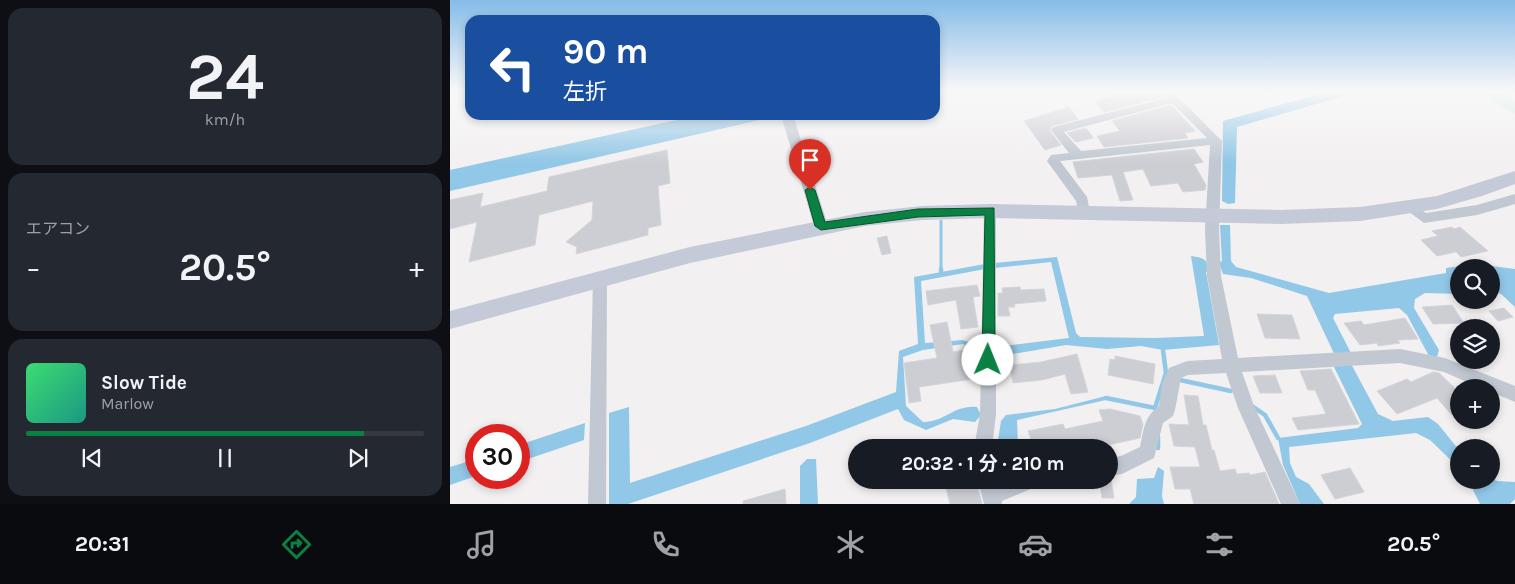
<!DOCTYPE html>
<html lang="ja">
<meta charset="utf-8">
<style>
body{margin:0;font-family:Karla,"Noto Sans JP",sans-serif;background:#242831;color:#f1f3f6;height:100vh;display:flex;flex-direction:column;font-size:19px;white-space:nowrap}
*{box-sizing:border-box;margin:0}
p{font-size:16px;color:#9ea1a6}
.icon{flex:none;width:28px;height:28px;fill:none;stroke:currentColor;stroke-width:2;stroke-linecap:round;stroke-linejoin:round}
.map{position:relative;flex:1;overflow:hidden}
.sheet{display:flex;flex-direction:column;gap:8px;padding:8px;background:#0d0f14;width:450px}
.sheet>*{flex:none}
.guide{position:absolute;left:15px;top:15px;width:475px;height:105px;border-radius:15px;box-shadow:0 2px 8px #0003;background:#1a4fa0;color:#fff;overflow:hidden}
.fabs{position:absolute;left:1000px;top:259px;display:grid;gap:10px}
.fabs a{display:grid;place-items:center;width:50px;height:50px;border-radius:50%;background:#171b24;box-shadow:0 2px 8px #0003;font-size:25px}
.speed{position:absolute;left:15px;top:424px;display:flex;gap:10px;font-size:25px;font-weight:700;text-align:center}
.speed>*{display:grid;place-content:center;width:65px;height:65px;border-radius:50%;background:#171b24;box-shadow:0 2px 8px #0003;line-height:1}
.speed .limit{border:8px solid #d22;background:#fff;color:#111}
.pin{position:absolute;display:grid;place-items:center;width:42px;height:42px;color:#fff;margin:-51px -21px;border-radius:50% 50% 50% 0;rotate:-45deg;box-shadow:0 0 5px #0007}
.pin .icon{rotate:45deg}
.me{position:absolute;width:55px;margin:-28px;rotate:1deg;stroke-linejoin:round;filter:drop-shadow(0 0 4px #0008)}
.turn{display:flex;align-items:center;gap:18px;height:105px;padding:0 15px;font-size:22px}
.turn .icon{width:65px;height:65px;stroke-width:2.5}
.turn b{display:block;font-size:35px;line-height:42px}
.big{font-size:38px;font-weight:700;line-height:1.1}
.sheet .card{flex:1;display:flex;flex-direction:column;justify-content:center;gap:8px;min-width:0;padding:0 18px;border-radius:15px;background:#242831}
.sheet .dial{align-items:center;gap:0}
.dial b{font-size:65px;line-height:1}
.song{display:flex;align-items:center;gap:15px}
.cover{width:60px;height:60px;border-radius:8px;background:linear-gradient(135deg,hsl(140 70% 55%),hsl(170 70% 35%))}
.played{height:5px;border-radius:2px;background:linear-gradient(90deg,#0b8043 85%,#363941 85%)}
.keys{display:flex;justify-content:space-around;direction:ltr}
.heat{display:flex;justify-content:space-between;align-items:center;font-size:28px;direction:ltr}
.trip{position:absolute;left:398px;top:439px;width:270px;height:50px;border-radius:25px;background:#171b24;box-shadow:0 2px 8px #0003;font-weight:700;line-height:50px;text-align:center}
.tab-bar{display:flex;height:80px;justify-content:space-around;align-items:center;background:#090b0e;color:#9ea1a6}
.tab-bar .icon{width:35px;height:35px}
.tab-bar .active{color:#0b8043}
.tab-bar b{font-size:22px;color:#f1f3f6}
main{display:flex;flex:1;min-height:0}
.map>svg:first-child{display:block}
.green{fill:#c1edd9}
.water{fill:#91c7e7}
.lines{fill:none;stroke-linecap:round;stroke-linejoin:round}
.stream-far1{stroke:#91c7e7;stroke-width:3}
.stream{stroke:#91c7e7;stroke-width:4.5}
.building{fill:#cdced4;stroke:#d4d5db}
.street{fill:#c1c8d1;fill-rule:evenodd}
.secondary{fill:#c4cad7;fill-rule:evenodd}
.route{fill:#0b8043;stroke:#07532c}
</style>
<main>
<section class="sheet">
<div class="card dial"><b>24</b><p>km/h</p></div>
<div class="card"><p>エアコン</p>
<div class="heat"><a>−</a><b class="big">20.5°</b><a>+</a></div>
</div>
<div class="card">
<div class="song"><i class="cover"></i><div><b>Slow Tide</b><p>Marlow</p></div></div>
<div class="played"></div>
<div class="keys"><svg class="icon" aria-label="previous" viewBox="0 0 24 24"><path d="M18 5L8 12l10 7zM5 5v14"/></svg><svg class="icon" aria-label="pause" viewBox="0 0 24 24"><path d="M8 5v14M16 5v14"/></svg><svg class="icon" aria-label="next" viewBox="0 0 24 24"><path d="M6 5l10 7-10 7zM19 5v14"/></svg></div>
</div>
</section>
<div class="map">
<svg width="1065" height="504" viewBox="0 0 1065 504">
<rect width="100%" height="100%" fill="#f2f0f0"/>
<path class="green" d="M1028,92h24l13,8v14z"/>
<path class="water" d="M876,92h31l-120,35 -2,76 -7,1 -6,-3 1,-80z
M249,115h82l-331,76v-21z
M770,225h10l1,36 5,6 93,26 117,-20v-5l30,-4 39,5v38l-14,-13 -10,-5v-21h-32v26l-34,-1 -10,6 -1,9 25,42 -2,7 -8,-1 -22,-41 -8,-7 -64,6 -2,4 18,35 -1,9 28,52 15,7 35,-4 10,7 21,26v18l-29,-28 -14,-7 -127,14 1,16 6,14 13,7 15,20h-24l-17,-39 -5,-27 80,-10 4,-4 -29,-59 5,-3 -31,-66 -56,-18 -28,-4 -4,-11 3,-2z
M741,256c12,2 16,2 18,14l-3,2 13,73 -56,5 -22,-4 -34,3 -41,-4 -71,12 1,-10 73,-9 -18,-76 -66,7 -64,12 4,62 38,-3 18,7 -1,5 -17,-8 -40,6 -20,7 3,49 17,16c23,0 30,-17 54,-15l4,8 -6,7 -22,-3 -27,11 -22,-10 -6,-11 -88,34 -182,61h-19v-91l20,-6 1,76 176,-57 90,-34 3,-41 19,-7 -4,-67 71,-13 72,-7 19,76 4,4 75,1 49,-2z
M656,396v4l-89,20 1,27h-21l4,-26 5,-6 49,-6z
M135,423l-1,17 -65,22v-17z
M26,459v17l-26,9v-18z
M357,459h9l2,45h-18v-38z
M708,467l6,4 -2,25 2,8h-35l7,-7 1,-18 17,-1z
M1041,476l6,5 18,1v17l-5,5h-30l-12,-24h23z"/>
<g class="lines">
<path class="stream-far1" d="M491,221v49"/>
<path class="stream" d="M491,269v3
M730,380l51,11
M656,398l49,10 11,-35 -3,-23
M799,404l16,11 13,23
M708,437v11"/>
</g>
<path class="building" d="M680,92h28l5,5 -59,15 -9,-11z
M721,105l24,26 -10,2 3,5 -84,9 -7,-11 23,-5 -8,-10z
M619,107l9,12 -27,7 -1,5 11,14 -16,5 -21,-29z
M636,128l7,10 -17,4 -9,-9z
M744,149l9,13 -9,2 12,21 -1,5 -22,2 -5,-9 -27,3 -8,-17 -20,3 10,28 -13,1 -8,-26 -34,3 -5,-16z
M217,150l3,33 -12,3 3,39 -13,3v7l-72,19 1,-7 -11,-5 26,-22 1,-19 -54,14 -4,30 -66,17 8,-40 -27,7v-29l33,-7 -3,14 67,-16 2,-14z
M1002,227l2,2 6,-2 28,24 -27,6 -5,-5 -19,4 -16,-16 17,-4 -6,-5z
M437,236l4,17 -9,2 -5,-17z
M527,285l3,11 -7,1 5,30 -17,2 -5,-29 -28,5 -2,-14z
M570,287l1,3 23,-1 2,12 -32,3 1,3h-7l2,9h-12v-23h5l-1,-5z
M1002,305l12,18 -31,1 -11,-17z
M1054,308l9,9 -15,4 -9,-10z
M807,314l35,1 8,24 -35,-1z
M955,318l13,21 -20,1 2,3 -22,3 -1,-3 -17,2 -16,-22 17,-2 3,4z
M497,322l6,30 11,-2 2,7 8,-1 5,22 -60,9 2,14 -12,2 -5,-40 33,-5 -7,-33z
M627,354l11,38 -17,2 -6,-20 -23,6 -29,3 -3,-18 31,-3z
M665,356l40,8 -2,20 -45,-9 2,-16 5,1z
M881,369l28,55 -61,6 -6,-12 34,-4 -11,-24h-7l-8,-19z
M983,372l6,1 20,19v20l-7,3 -15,-17 -40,16 -20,-23 30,-12 4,3z
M825,375l7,18h-22l-7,-17z
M734,395l14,1 5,29h3l6,25h2l6,21 15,-2 2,5 12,-1 1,2 15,-3 14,32h-85l-4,-15h-15l-5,-22h30l-5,-20 -21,-1 -5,-22 20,1z
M660,409l30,7 3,8 -3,14 -46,10h-60l-6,-17 35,-7 2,5 38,-8 -4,-11z
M900,468l14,24 -29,7 -14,-24z
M494,480h32l6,24h-32z
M649,480h12l3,18h-12z
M335,489l1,15h-43v-3z"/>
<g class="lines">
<path class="street" d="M712,92h11l49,49 -3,88 2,47 17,82 162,-9 45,9 70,28v16l-24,-10v-4h-10l-37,-16 -44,-9 -158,9 12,34 46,98h-19l-43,-96 -12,-35 -38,2 -7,3 -6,32 -2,6 -10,7 -9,35 -32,16 -13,2v-18l12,-2 19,-9c4,-18 4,-30 19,-41l3,-22 7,-16 18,-7 35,-2 -15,-83 -2,-47 5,-84 -150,16 27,36 3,15 -6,5 -5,-2 -3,-14 -29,-40 4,-6 18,-2 -18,-23 2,-3 114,-29zM722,103l35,35 -126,13 -17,-19z
M331,115h12l35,111 -2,3h-10l-2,-3z
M1065,194v10l-38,11 -53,8 -19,-14 6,-5 15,9 51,-8z
M540,206l6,5v203l-4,34h-18l6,-34 4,-203z
M150,272l5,2 2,4 -1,226h-18l5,-226 2,-4z
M528,480h18l1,4 11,-4h33l-3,6 -36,15v3h-18z"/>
<path class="secondary" d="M1065,171v13l-33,12 -45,13 -77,12 -79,3 -290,-6 -69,2 -57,6 -175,37 -240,66v-18l240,-64 175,-35 57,-6 69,-2 290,6 79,-3 77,-11z"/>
</g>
<linearGradient id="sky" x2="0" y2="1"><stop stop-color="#85bce8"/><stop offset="0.56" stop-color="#f9f8f8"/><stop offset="1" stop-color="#f9f8f8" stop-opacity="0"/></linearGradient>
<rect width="1065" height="163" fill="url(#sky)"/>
<path class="route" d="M360,187l5,3 10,32 93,-13 76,-1 1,152 -2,4h-9l-2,-4 3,-145 -67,2 -97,13 -6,-4 -10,-36z"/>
</svg>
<div class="fabs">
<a><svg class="icon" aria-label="search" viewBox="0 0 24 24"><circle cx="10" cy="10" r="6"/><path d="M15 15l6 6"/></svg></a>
<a><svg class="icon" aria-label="layers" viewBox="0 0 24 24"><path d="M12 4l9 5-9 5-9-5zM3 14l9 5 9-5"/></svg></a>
<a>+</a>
<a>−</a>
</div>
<div class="speed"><div class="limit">30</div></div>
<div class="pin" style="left:360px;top:190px;background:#d93025"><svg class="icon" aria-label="arrive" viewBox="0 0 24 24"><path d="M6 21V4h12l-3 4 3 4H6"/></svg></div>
<svg class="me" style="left:538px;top:360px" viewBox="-20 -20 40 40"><circle r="19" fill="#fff"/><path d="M0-13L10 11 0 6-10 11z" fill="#0b8043"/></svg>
<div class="trip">20:32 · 1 分 · 210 m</div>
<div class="guide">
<div class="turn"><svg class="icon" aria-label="left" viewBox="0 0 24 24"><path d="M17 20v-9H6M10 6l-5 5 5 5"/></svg><div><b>90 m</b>左折</div></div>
</div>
</div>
</main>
<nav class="tab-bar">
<b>20:31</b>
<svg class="icon active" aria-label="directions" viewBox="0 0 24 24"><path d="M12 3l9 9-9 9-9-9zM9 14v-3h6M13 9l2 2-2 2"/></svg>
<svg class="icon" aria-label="music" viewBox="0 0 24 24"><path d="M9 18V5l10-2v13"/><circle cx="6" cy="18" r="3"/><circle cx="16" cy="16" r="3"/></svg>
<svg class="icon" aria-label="phone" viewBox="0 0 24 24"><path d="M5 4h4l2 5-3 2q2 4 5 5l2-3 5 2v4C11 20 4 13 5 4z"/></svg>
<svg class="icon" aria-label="climate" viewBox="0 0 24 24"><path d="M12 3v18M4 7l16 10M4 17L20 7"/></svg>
<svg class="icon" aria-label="car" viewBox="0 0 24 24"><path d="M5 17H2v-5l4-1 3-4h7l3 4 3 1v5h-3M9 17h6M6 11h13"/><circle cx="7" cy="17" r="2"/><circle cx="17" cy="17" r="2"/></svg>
<svg class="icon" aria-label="filters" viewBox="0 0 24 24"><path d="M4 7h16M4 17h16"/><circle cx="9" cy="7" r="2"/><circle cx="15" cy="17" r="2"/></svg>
<b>20.5°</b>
</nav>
